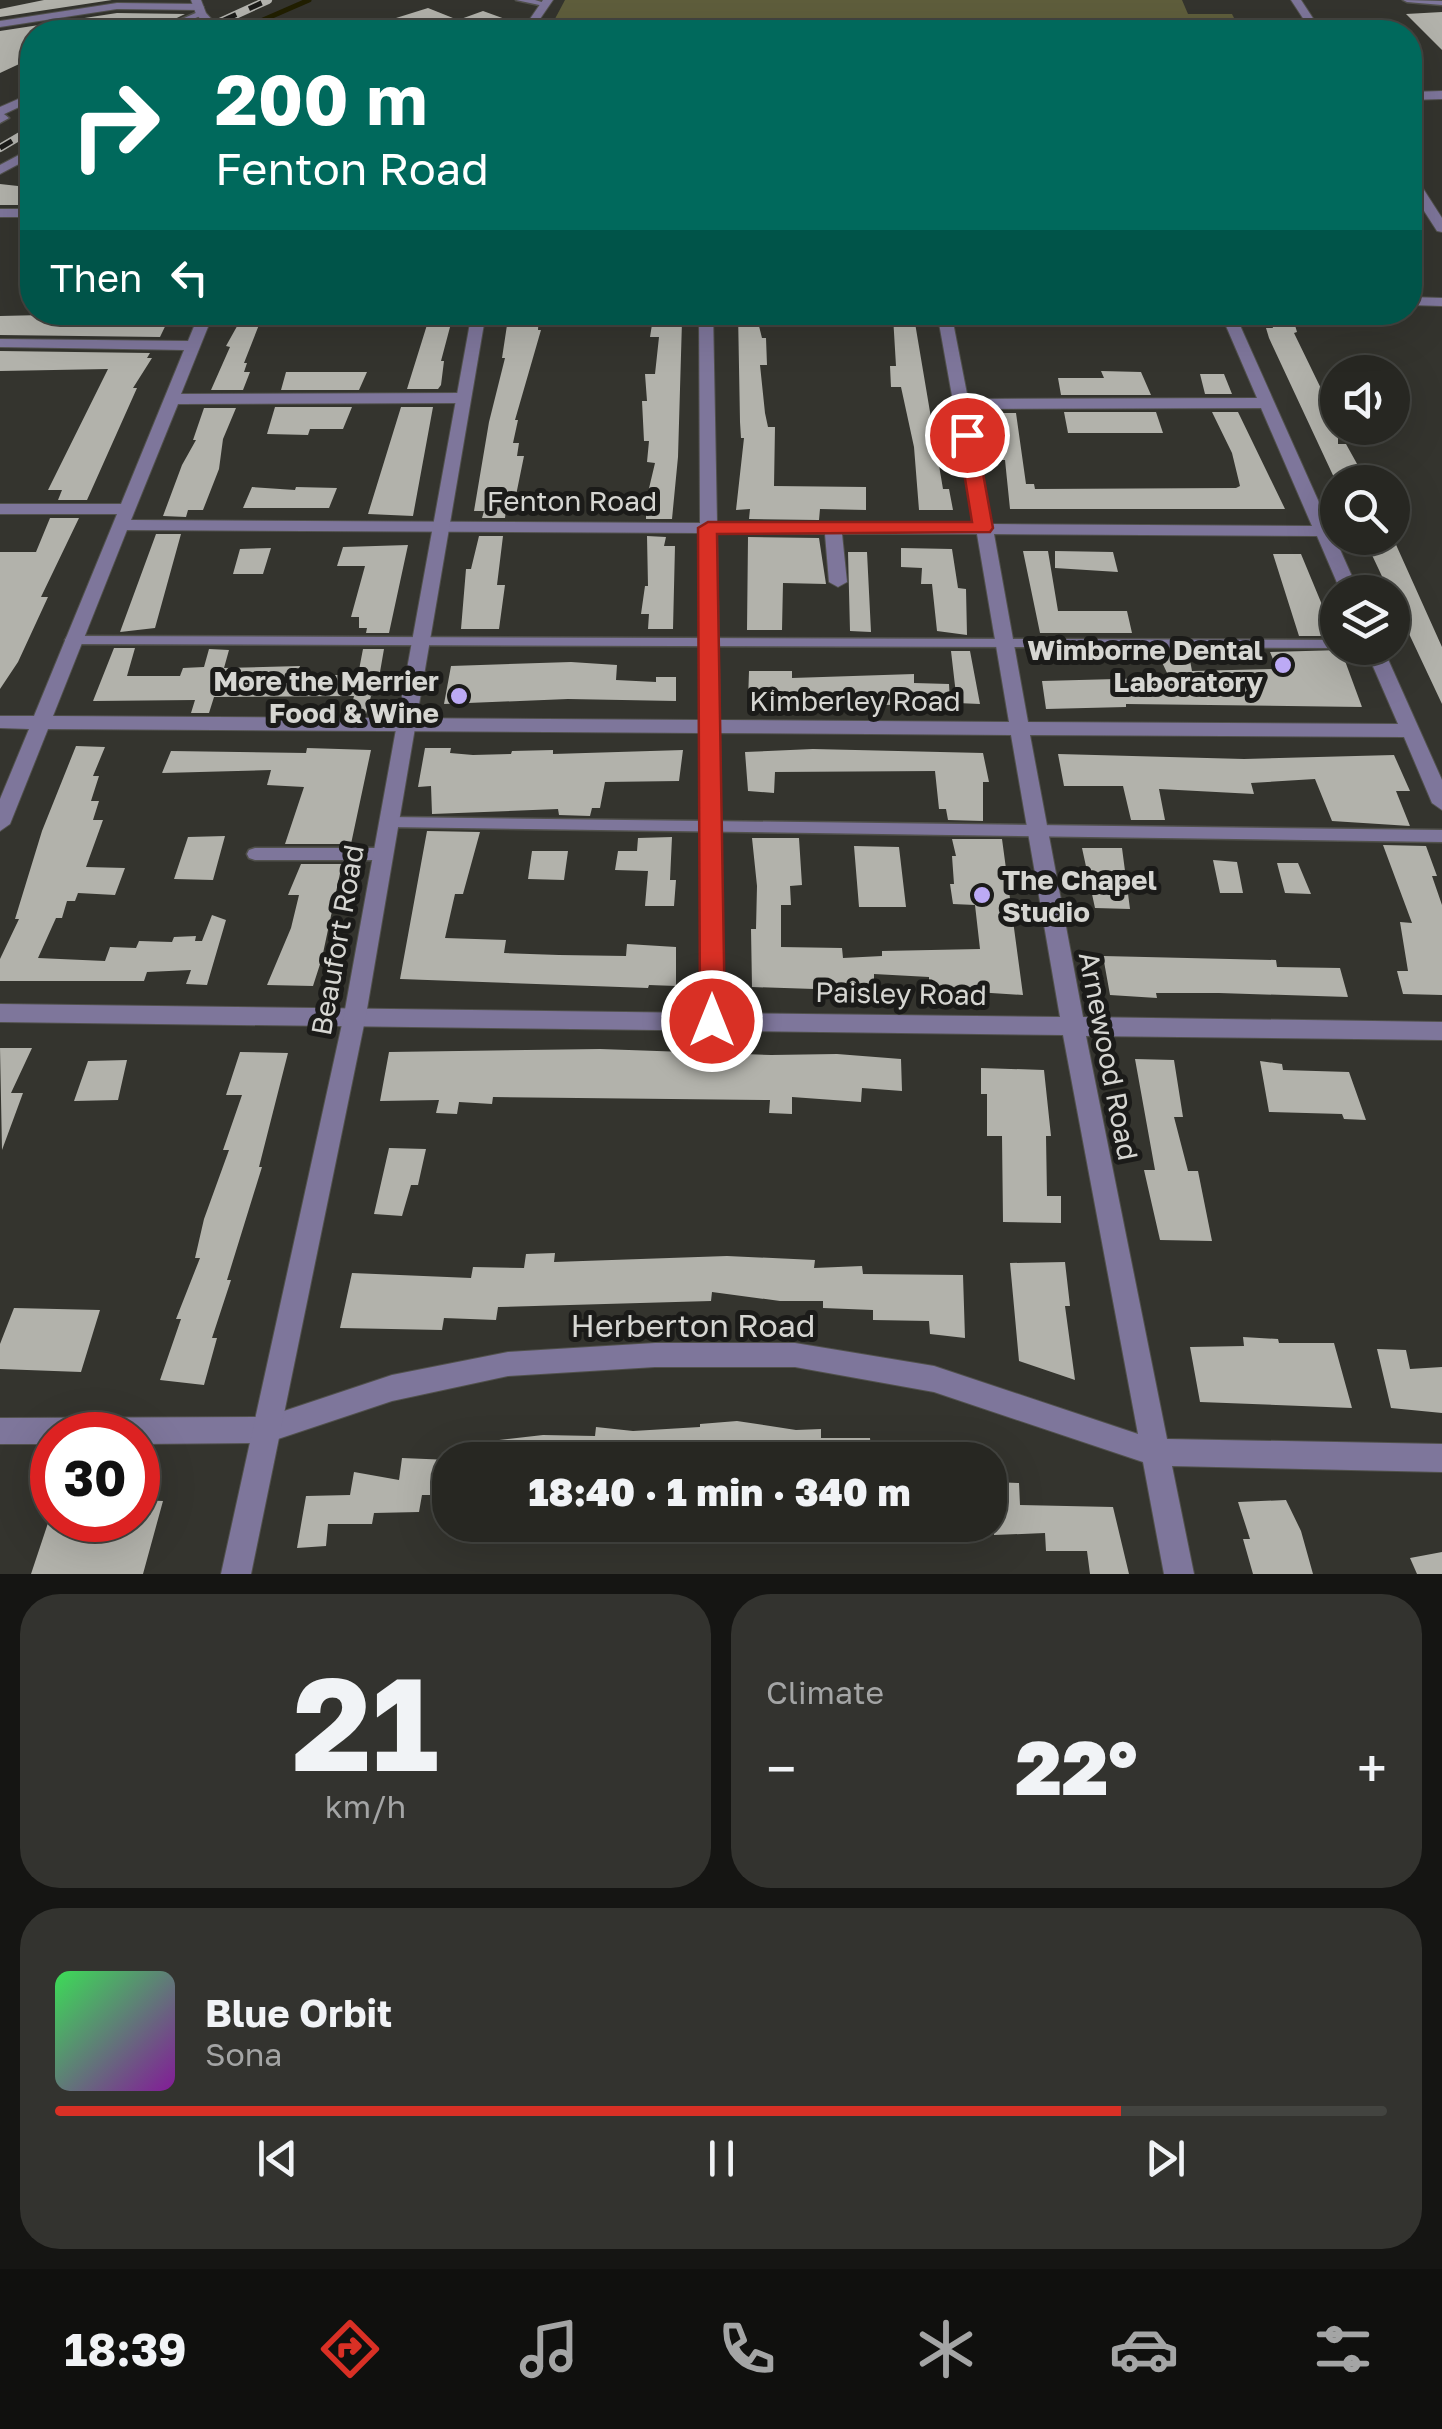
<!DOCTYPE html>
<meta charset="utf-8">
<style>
body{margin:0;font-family:"Golos Text",sans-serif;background:#33332f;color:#f1f3f6;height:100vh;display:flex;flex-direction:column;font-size:38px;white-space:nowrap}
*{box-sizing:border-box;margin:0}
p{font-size:32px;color:#a4a5a5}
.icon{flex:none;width:55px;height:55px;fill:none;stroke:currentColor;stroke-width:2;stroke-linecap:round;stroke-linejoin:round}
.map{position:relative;height:1574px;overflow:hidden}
.panel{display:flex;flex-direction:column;gap:20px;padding:20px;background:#151513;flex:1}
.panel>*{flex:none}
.guide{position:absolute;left:20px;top:20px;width:1402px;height:305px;border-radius:40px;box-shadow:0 10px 40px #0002,0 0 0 2px #434440;background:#00695c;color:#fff;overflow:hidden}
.controls{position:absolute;left:1320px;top:355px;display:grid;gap:20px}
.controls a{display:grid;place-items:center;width:90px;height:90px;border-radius:50%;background:#272722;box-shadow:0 10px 40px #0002,0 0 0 2px #434440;font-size:50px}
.speed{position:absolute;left:30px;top:1412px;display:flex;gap:20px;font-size:50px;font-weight:700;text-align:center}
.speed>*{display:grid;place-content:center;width:130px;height:130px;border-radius:50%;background:#272722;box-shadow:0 10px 40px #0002,0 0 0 2px #434440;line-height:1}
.speed .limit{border:15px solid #d22;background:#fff;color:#111}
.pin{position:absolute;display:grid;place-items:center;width:85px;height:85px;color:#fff;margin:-42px;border:5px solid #fff;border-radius:50%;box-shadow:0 2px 10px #0007}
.me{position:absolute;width:110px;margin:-55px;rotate:0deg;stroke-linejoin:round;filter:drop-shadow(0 0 8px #0008)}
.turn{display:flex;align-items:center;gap:35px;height:210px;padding:0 30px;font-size:45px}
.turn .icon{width:130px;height:130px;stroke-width:2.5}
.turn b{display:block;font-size:70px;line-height:85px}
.then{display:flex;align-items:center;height:95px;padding:0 30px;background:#0003;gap:20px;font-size:38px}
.big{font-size:75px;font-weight:800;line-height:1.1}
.panel .tile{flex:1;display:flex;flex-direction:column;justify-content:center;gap:15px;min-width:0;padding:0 35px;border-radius:40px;background:#33332f}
.panel .dial{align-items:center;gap:0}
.dial b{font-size:130px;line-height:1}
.song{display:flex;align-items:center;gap:30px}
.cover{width:120px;height:120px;border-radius:15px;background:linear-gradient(135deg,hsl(130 70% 55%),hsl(290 70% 35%))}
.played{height:10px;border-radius:5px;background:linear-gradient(90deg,#d93025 80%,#434440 80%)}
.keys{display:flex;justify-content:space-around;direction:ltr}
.heat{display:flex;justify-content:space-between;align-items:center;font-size:55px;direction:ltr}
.panel .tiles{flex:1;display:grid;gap:20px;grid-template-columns:1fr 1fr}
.tile:last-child{grid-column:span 2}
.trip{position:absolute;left:432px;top:1442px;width:575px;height:100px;border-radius:40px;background:#272722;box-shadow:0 10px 40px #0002,0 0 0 2px #434440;font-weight:800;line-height:100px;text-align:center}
.menu{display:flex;height:160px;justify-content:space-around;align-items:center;background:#10100e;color:#a4a5a5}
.menu .icon{width:70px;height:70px}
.menu .current{color:#d93025}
.menu b{font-size:45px;color:#f1f3f6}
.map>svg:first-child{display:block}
.green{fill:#5f5e3c}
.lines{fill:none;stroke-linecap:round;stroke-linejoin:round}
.stream{stroke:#211f00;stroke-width:5}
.building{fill:#b2b2ab}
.service-casing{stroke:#51514c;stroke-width:3}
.minor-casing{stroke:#51514c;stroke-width:2}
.tertiary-casing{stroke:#51514c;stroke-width:2}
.service{fill:#7e769b;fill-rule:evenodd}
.minor{fill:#7e769b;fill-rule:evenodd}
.tertiary{fill:#7e769b;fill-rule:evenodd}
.rail-casing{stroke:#b4b4af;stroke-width:8}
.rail{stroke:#1b1b19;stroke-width:5;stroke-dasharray:14;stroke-linecap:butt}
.route{fill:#d93025;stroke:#8d1f18;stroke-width:2.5}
.poi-dot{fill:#bcaaf5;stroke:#1b1b19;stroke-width:4}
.labels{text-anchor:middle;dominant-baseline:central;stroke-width:10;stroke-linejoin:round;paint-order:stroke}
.street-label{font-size:28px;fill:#d6d6d2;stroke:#1b1b19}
.poi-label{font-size:28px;font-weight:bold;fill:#d6d6d2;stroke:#1b1b19;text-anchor:end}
.near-street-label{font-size:32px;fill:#d6d6d2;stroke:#1b1b19}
</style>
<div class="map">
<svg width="1442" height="1574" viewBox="0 0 1442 1574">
<rect width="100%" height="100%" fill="#34342e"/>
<path class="green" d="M565,0h617l6,14h44l9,18 -692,-2z"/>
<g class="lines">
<path class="stream" d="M263,20l46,-20"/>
</g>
<path class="building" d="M44,0h68l-112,17v-8z
M428,8l30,12 25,-9 39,14 -5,7h-87l-34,-14z
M1442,12v38l-36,-36z
M117,13l68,1 -37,18h-116v26l-32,15v-42z
M32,165v40h-32v-21l18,2z
M172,312l-12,25 -160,-2v-19z
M245,312h19l-20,51h3l-3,9h6l-7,18h-32l19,-43 -4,-1z
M431,312h23l-13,49h3l-3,24 -3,4h-31z
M509,312h30l-1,18h3l-26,90h3l-5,23h6l-2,13h7l-11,54h-7l-1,8h-23l2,-7h-10l15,-89 16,-64h-3z
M654,312h24v9h4l-4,136 -6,62h-26v-18l9,-38 -8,-1 2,-21h-5l-2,-40h5l-2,-27h10l4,-37h-9z
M738,312h22l-1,14 3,12h4l1,27h-7l5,48 3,14h7l-1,59 92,1v23l-46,-1 -1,11 -70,-1 1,-10 -14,1 8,-72h-3l-1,-16z
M1268,312l24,3 5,17 -3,1 36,74 4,-1 4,9v29h8l20,36h-28v6l-69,-148 -3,-10h7z
M893,316l21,1 29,172h6l4,21h-34l-5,-63 -13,-60h-10l-1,-21h6z
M0,351l150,2 -3,5h5l-19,30h4l-50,112h-29l4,-10h-14l60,-121 -108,2z
M1101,371l40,1 10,23h-90l-3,-17h46z
M286,372h81l-8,18h-78z
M1200,374h24l8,20h-27z
M275,407h77l-9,22h-33l-2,6 -41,-1z
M401,407h32l-20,109 -45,-2z
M204,408h32l-13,31 -4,30 -16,41h-15l-2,7 -23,-1 19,-51 14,-25h-3z
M1064,412h92l7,21h-95z
M1212,412h26l47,97h-275l-5,-49h-5l-9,-47h25l10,71h8l1,5 201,-1 4,-2 -8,-33z
M252,487l43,3 1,-3 41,1 -8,20h-86z
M50,518h29l-38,79h7l-30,65 -18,27v-137h36z
M156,534h25l-26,94 -35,4z
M479,536h24l-6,49h8l-6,44h-38l5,-60h5z
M647,536l19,1 -2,9h11l-2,83h-25l1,-15h-8l4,-28h3z
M748,537l71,1 7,46 -43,-1 -1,47h-35z
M1364,538h29l49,109v57z
M408,545l-19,88h-23l1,-5h-8v-11h-8l14,-51h-28l6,-19z
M271,548l-8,26h-30l7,-25z
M901,548l51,1 6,39 8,1 1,46 -30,-4 -5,-47h-11l1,-16 -21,-1z
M1023,551h25l10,60h69l5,22h-92z
M1055,551l58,1 5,20 -63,-4z
M848,552h19l4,80 -21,-1z
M1273,554h28l34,82h-36z
M114,648h21l-8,28h53l3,-8 21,-1 5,-18 20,1 -5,18 76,-2 -2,9h60l5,-26h21l-8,46 -5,1 -5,18h-16l4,-18 -140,1 -5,16h-18l4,-13 -102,1z
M1341,650l21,57 -236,-3v3l-80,2 -4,-28 112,-3 -1,-3h15l-9,-19 30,-1 3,16 85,-2 -7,-17z
M951,651h19l10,53 -23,-1z
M571,662l46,3 -1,15 40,2v-5h20v24l-108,-2 -124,5 7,-38z
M749,671h43v7l122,-4v9l35,1 1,19 -128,4 -74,-5z
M76,746l29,1 -12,29h6l-8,25h8l-6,19h10l-17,47 39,1 -10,27 -37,-2 -3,8h-8l-5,17h-6l-18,40 67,3 5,-14 26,1 3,-7 33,1 2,-5 22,-1 -1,5h7l10,-26 14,5 -19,65 -21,-1 5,-14 -44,2 -3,9h-144v-22l19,-40h-4l27,-88z
M307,748l64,2 -20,94h-66l19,-57 -37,-2 4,-15 -109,3 9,-22 135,2z
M425,748h26l-1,5 23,2 38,-1 1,-3 41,-1v4l130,-4 -4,31 -74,1 -5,26h-8l-2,8 -31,-1 -1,-6 -126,5 -1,-28 -13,1z
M813,749l170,4 6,29h-6v39l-35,-1 -2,-11h-7l-4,-38 -160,1 -1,21 -26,-2 -3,-39z
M1058,754l186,5 150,-4 16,36h-14l14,35 -78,-5 -17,-42 -64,4 3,11 -95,-5 6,31h-34l-8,-34h-59z
M427,831l53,1 -17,62h-8l-10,44 61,2 -2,13 55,2 67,1 1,-12 49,3v39l-27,-1 -1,3 -248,-9z
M225,836l-12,44 -39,-1 14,-42z
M672,837l-2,43h6l-2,26h-29l3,-35 -33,-1 3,-19h19l1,-13z
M752,838h47l3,47 -12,1 1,19h-10v42l61,1 1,10 39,-2v-5l98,-2 -5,-44 -22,-1 -3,-20h4l-2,-28h4l-4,-17h50l21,156 -94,-6v-12l-55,-3v17l-122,-4 -1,-58h5l1,-43z
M1383,845l43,1 11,30h-5l10,29v90l-39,-1 -6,-23h11l-8,-49 12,1z
M854,846l45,1 7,60h-47z
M1082,848h40l8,61 -35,-1z
M532,851h36l-4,29 -36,-1z
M1213,860l24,2 6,31h-23z
M1277,863h21l13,31 -26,-1z
M301,864h41l-20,94 -9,28 -46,-1 24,-57 8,-33h-11z
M1103,956l173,4 1,7 63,1 8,29 -129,-4h-63l1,5 -47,-3z
M0,1048h32l-21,45h12l-21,57z
M600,1049l171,6 66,-1 64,5 1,32 -40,-3 -1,14 -69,-5v17l-23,-1 1,-13 -277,-3 -1,7 -33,-2 -2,12 -21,-1 3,-13 -59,1 9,-49z
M240,1052l48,1 -29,114h3l-35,113h4l-19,58h5l-13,47 -44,-5 21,-61h-5l24,-61h-5l9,-39 25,-69h-6l19,-55h-16z
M1135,1059l39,1 9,57h-9l14,54h10l14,70 -52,-1 -16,-70h11z
M127,1060l-9,40 -44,1 14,-40z
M1260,1061l22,3 1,6 66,2 17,48 -22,-1 -2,-5 -73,-2z
M981,1068l63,2 7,66h-5l1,60h14v27l-58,-1 -1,-86h-15v-42h-6z
M389,1148l37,1 -8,36h-7l-9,31 -28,-2z
M555,1253l-1,9 173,-6 88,4 -1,8 48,-2 1,8 100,1 2,63 -35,-4 -1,-13 -56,-1v-10l-50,-2v-7h-43l-68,-9 -1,9 -213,6 -2,13 -52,-2 -2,12 -102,-2 12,-55 119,5 2,-11 51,1 2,-14z
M1065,1262l5,44h-5l10,74 -56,-19 -9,-98z
M14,1308l86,2 -19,62 -81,-3v-25z
M1243,1337l35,2 1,4h55l18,65 -152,-6 -10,-55 54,-1z
M1377,1349l29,1 4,19 32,-2v46l-51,-5z
M737,1421l59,9 25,-1v9h49l2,22h-422l-1,-12 50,-8 44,-5 52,1 1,-9 37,4 67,-4v-3z
M402,1458l48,2v35h-28l-3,17 -45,1 -2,11h-44l-2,22 -29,2 9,-52 44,-1 4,-23 45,8z
M994,1482l25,1 1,22 93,2 16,67h-39l-3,-23h-41l-1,-18 -51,2z
M138,1500l25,1 -20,73h-112l18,-54h89z
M1286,1500l15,31 12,43h-60l-10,-35h7l-12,-37z
M1442,1552v22h-25l-7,-16z"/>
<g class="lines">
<g class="service-casing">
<path id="service" d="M516,0h19l13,4 -4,2z
M1403,0l39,1v4l-35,-3z
M198,12l7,2 -43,18h-10z
M0,111l9,7 -9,5z
M72,636l1266,4v8h3h-3l-1266,-4 -5,-1 -2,-3 2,-3z
M389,817l1053,13v12l-1053,-15 -8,-5z
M255,848h128l6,2 2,4 -2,4 -6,2h-128l-6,-2 -2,-4 2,-4z"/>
</g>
<g class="minor-casing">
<path id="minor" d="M543,0h10l-22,32h-10z
M1291,0h10l21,32h-10z
M117,3l82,1 5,3 -5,3 -82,-1 -117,18v-6z
M32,93v8l-32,15v-9z
M32,148v9l-32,17v-9z
M1410,175l5,1 27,42v14l-5,-1 -27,-42z
M0,209h32v8h-32z
M1410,297l32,1v8l-32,-1z
M200,312h14l-33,82 282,-1 8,5 -8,5 -285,1 -47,116 569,3 -1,-211h14l4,211 258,1 -38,-212h14l17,87 289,-1 -37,-86h14l125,280h-18l-24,-56 -323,-2 34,188 370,2 -33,-76h18l59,132v30l-10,-7 -28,-66 -374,-2 53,282 359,5v18l-356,-4 81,403 275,5v28l-270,-6 22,108h-30l-21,-112 -209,-70 -139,-25h-140l-147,9 -116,25 -126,42 -128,1v-9h-86v9h-52v-26l266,-1 126,-42 116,-23 147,-9h140l139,23 204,68 -75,-399 -1063,-13v-18l702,9 -2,-280 -652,-4 -38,95 -10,7v-32l29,-70 -29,-1v-12h34l83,-202h-117v-10h121l63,-154 -184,-3v-8l188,2zM1261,408l51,118 -320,-2 -22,-115zM127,530l573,3v187l-647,-4zM717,533l108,1 4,48 9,5 9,-5 -5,-48h135l32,188 -289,-2zM720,733l291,2 49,282 -336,-4z"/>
</g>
<g class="tertiary-casing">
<path id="tertiary" d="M191,0h10l5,13 17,19h-11l-16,-18z
M1442,91v8l-32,1v-8z
M472,312h14l-120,703 -115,559h-30l123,-559z"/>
</g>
<use href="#service" class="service"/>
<use href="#minor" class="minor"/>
<use href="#tertiary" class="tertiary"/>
<g class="rail-casing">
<path id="rail" d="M198,32l70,-32
M0,148l32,-19"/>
</g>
<use href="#rail" class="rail"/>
</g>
<path class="route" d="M967,430l9,5 17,93 -3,4 -273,2 8,487 -3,7h-19l-3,-7 -2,-493 10,-6h264l-14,-87z"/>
<g class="poi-dot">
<circle cx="1283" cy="665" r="10"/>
<circle cx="459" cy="696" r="10"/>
<circle cx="982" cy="895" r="10"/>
</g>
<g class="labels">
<g class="street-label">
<text x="572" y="500">Fenton Road</text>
<text x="855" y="700">Kimberley Road</text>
<text transform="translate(337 940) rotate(-80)">Beaufort Road</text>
<text transform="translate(901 993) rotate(1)">Paisley Road</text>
<text transform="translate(1109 1056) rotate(79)">Arnewood Road</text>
</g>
<g class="poi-label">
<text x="1263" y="649">Wimborne Dental<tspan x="1263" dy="32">Laboratory</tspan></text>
<text x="439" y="680">More the Merrier<tspan x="439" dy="32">Food &amp; Wine</tspan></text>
<text x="1002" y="879" text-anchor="start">The Chapel<tspan x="1002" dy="32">Studio</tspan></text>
</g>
<g class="near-street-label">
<text x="693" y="1325">Herberton Road</text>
</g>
</g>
</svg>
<div class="controls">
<a><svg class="icon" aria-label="sound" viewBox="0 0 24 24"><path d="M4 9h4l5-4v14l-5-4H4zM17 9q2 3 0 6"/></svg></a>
<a><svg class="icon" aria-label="search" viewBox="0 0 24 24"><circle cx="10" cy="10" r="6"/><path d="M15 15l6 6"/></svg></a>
<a><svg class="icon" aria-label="layers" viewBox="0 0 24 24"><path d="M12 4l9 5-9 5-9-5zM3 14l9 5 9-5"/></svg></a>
</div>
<div class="speed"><div class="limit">30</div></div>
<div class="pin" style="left:967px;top:435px;background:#d93025"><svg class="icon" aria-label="arrive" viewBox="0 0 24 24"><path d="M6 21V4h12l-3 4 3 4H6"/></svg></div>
<svg class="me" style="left:712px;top:1021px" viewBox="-20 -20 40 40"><circle r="17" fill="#d93025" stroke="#fff" stroke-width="3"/><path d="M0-11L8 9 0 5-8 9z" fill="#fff"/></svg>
<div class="trip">18:40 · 1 min · 340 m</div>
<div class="guide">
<div class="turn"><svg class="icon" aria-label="right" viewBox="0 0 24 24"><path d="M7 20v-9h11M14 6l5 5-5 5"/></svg><div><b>200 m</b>Fenton Road</div></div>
<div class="then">Then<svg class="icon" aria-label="left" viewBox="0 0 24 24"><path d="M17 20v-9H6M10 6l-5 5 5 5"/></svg></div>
</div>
</div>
<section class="panel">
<div class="tiles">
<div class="tile dial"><b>21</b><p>km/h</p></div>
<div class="tile"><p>Climate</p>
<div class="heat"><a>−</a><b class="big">22°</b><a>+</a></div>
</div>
<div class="tile">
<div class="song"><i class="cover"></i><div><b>Blue Orbit</b><p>Sona</p></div></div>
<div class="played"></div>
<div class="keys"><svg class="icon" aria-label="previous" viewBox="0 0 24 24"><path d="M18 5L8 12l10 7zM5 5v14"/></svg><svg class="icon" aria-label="pause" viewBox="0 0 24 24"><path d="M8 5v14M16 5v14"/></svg><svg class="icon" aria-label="next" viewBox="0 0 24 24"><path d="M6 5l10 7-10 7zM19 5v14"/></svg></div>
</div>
</div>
</section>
<nav class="menu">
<b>18:39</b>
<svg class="icon current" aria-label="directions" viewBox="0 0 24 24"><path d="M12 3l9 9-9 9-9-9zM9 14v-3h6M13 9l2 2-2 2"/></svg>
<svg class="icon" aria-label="music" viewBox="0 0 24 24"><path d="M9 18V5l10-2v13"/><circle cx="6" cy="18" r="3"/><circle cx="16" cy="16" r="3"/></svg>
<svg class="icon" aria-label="phone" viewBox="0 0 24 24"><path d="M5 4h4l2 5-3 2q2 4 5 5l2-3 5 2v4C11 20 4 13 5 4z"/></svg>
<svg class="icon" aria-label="climate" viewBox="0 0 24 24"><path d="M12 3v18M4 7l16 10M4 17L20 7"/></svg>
<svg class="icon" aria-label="car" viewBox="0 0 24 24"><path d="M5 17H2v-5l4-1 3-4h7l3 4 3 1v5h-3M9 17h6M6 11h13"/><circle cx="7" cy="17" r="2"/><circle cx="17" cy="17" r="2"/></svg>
<svg class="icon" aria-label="filters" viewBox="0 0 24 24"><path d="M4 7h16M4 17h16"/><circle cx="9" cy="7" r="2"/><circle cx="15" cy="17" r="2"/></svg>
</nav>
